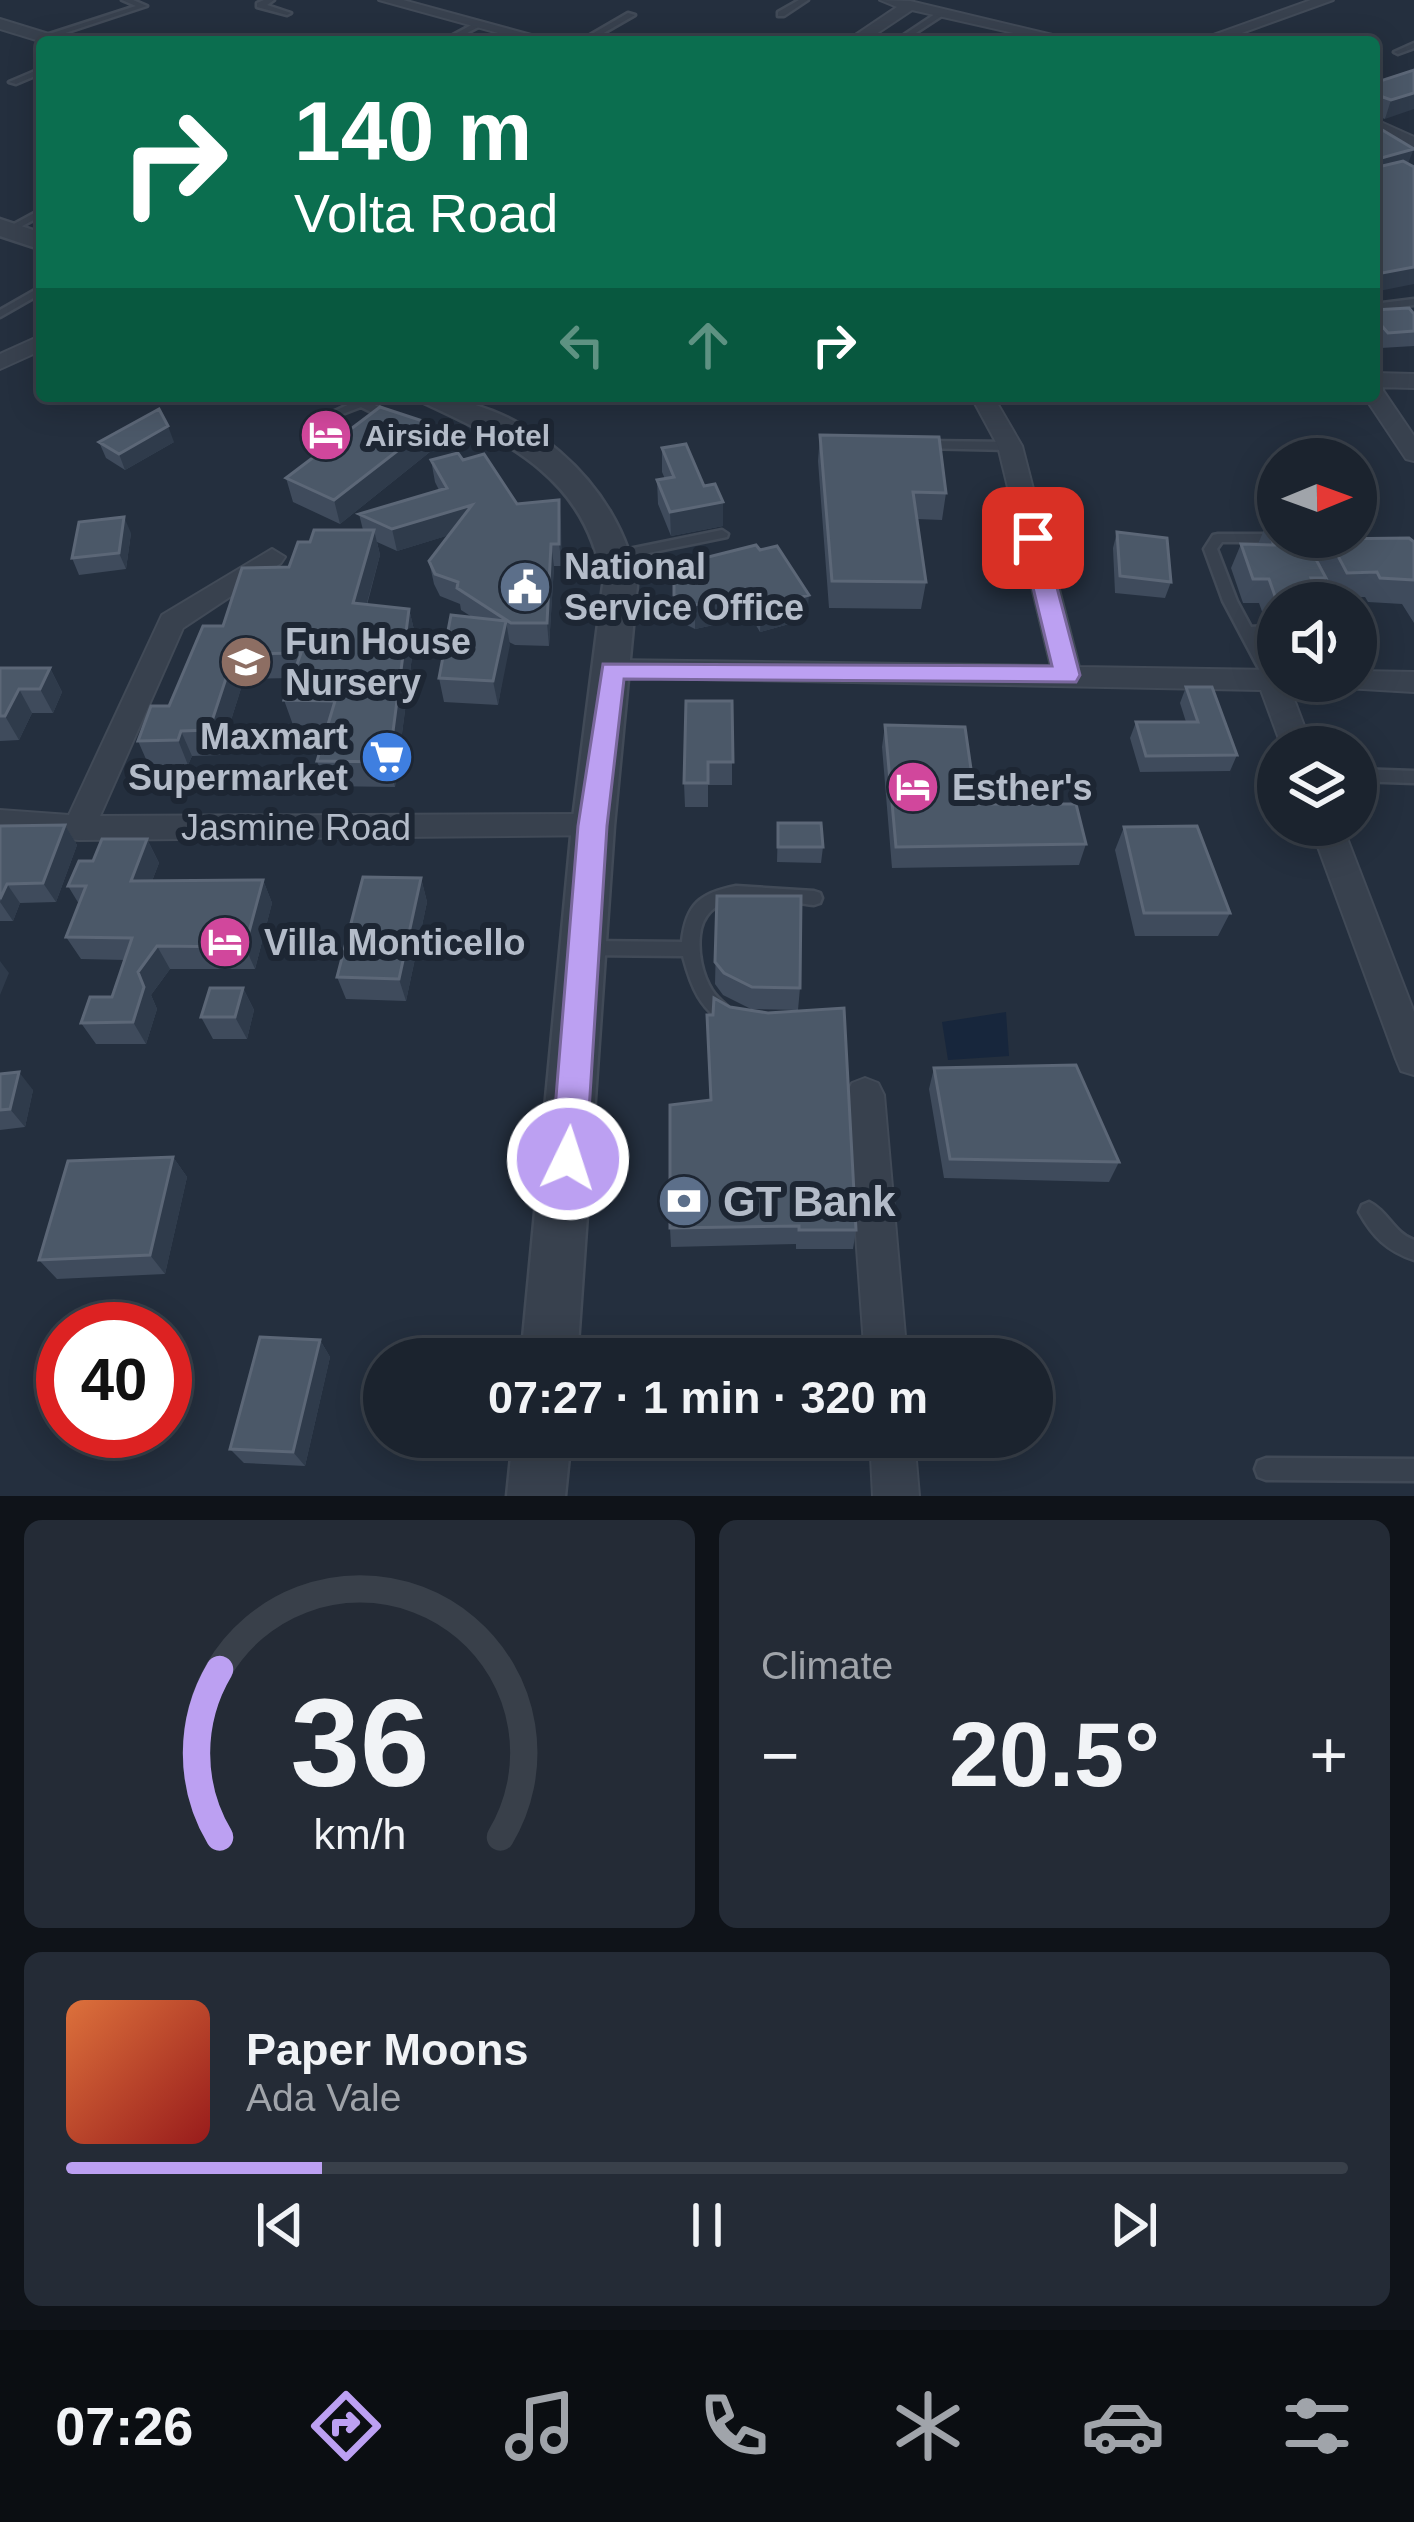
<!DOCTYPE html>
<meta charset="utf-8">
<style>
body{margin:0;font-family:Arial,sans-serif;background:#242b36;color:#f1f3f6;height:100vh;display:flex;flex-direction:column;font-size:45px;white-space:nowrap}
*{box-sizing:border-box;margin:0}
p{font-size:39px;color:#a0a4aa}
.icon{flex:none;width:66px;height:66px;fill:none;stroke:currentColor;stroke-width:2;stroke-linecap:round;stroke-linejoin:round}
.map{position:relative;height:1496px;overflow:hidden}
.drawer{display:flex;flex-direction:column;gap:24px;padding:24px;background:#0f1319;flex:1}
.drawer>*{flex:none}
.top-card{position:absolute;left:36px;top:36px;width:1344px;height:366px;border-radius:12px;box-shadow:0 6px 30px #0003,0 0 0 3px #39404a;background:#0b6e4f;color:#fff;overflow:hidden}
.needle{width:78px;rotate:89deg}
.tools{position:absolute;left:1257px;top:438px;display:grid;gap:24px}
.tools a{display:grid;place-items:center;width:120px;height:120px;border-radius:50%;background:#1b232e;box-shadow:0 6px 30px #0003,0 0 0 3px #39404a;font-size:60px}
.speed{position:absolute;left:36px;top:1302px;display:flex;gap:24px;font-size:60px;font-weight:700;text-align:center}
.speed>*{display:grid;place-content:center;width:156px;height:156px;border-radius:50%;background:#1b232e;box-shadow:0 6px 30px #0003,0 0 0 3px #39404a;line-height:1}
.speed .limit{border:18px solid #d22;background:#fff;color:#111}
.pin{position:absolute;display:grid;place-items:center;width:102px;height:102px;color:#fff;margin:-51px;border-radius:24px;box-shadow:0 6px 18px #0006}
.me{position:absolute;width:132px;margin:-66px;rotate:4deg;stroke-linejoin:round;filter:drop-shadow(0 0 9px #0008)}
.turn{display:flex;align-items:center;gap:42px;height:252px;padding:0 60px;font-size:54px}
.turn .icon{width:156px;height:156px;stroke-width:2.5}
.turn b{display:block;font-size:84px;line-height:102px}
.lanes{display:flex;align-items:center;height:114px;padding:0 60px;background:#0003;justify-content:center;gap:60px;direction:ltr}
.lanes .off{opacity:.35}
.big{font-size:90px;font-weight:700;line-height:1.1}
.drawer .widget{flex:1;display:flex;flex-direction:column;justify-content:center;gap:18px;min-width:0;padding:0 42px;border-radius:18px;background:#242b36}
.drawer .dial{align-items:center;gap:0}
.dial svg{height:312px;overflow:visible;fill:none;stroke:#39404a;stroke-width:7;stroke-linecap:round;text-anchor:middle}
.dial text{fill:#f1f3f6;stroke:none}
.song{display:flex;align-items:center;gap:36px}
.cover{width:144px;height:144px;border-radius:18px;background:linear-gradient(135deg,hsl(20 70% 55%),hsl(0 70% 35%))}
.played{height:12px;border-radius:6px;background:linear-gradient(90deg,#bca0f2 20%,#39404a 20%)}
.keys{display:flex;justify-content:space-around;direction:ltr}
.heat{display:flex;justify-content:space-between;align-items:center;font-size:66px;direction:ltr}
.drawer .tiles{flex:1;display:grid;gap:24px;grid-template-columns:1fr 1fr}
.widget:last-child{grid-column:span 2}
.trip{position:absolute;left:363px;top:1338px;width:690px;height:120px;border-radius:60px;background:#1b232e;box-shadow:0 6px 30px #0003,0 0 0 3px #39404a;font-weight:700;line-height:120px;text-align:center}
.tab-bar{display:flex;height:192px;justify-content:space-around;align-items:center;background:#0b0e12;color:#a0a4aa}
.tab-bar .icon{width:84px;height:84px}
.tab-bar .selected{color:#bca0f2}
.tab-bar b{font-size:54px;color:#f1f3f6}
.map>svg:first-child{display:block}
.water{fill:#17263c}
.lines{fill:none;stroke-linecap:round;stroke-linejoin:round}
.service-casing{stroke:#414a57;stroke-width:5}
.minor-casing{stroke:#414a57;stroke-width:4}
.tertiary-casing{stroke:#414a57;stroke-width:5}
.service{fill:#38414e;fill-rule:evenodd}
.minor{fill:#38414e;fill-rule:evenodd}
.tertiary{fill:#38414e;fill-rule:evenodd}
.wall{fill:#3f4b5c}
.shaded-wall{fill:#2f3b4b}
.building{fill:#4b5868;stroke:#5c6777;stroke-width:3}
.route{fill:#bca0f2;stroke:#7a689d;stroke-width:3}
.labels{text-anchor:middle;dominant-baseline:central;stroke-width:12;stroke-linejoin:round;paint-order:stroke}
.far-poi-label{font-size:30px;font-weight:bold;fill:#b4bcc9;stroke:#1d2633;text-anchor:start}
.poi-label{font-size:36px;font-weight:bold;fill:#b4bcc9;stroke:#1d2633;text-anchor:start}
.street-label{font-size:36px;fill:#b4bcc9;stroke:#1d2633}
.near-poi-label{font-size:42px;font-weight:bold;fill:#b4bcc9;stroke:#1d2633;text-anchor:start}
</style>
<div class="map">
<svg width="1414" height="1496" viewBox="0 0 1414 1496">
<rect width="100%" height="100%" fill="#242f3e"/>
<path class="water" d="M1006,1012l3,44 -61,4 -6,-38z"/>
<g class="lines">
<g class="service-casing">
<path id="service" d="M122,0h11l14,6 -100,33 -7,-2 96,-31z
M264,0h10l-7,5 24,8 -4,2 -30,-8v-4z
M799,0h9l-24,16h-6v-4z
M941,10l7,2 -46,30h-9z
M628,13l7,2 -47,27h-10z
M477,22l7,2 -34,18h-10z
M1414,43v5l-16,6 -4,-2z
M42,68v5l-26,11 -7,-2z
M38,211l4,2 -1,3 -30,16 -8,-2z
M42,286v7l-42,24v-7z
M1414,299v6l-40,5v-6z
M367,396h16l-12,7 24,13v4h-8l-26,-13 -29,11 -6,-3z
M923,441l87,1 6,4 -6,4 -91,-2v-6z
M722,530l6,4 -1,3 -108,22 -7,-4 7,-4z
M1218,534h60v3l7,1 -6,4h-57l-5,7 20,52 14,26 27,-2v10l-22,1 22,42 -1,6h-10l-44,-83 -19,-52 9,-14z
M1313,569l7,4 14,30h-14l-14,-30z
M1356,769l58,2v12l-58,-2z
M736,886l78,5 6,2 2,5 -2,5 -6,2c-36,-4 -108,-23 -114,30 -2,18 2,39 12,55 7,11 18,17 26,27l-3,6 -6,2c-29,-14 -38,-39 -46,-69l-96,-1 -6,-2 -3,-5 3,-5 6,-2 95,1c4,-38 18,-49 54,-56z
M1369,1202c19,9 25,31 45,38v20c-27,-9 -41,-23 -55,-48l3,-7z
M1266,1458l148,1v22l-148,-1 -8,-3 -3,-8 3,-8z"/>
</g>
<g class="minor-casing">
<path id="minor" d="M379,0h24l154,42h-26z
M880,0l30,1 172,41h-29l-141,-32 -48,32h-19l52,-35z
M1311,0h22l-116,42h-23z
M0,19l65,20 2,3h-24l-43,-13z
M1374,119l40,18v12l-40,-18z
M42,335v15l-42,19v-15z
M1374,373l40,1v14l-40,-1z
M1374,387l8,2 32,47v25l-8,-2 -42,-63h10z
M971,396h22l29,50 57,221 199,3v11h14l-3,5 23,61h-30l-21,-57 -659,-13 -4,-7 14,-10 439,6 -53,-220z
M272,549l13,8 -4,6 -98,65 -83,188 493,-2 11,3 5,9 -5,9 -525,5 -79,-6v-24l69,5 93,-200z
M1356,671l58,1v20l-68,-4 -4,-7h14z
M1310,825h32l72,187v63l-13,-4 -5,-12z
M865,1078l13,5 6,12 23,264h-42l-19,-264 6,-12z
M870,1437h44l5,59h-46z"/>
</g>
<g class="tertiary-casing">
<path id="tertiary" d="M0,219l42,14v17l-42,-14z
M417,396c103,0 204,86 220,189l-23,241 -37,533h-56l51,-533 31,-241c-14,-106 -95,-143 -181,-183z
M513,1437h58l-6,59h-58z"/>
</g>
<use href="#service" class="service"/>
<use href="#minor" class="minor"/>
<use href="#tertiary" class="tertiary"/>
</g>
<path class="wall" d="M1414,70l-29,49 -11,-4v-32z
M1374,310l40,4v32l-33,2 -7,-8z
M820,435l126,58 -4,27 -25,-1 9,63 -5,27 -92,-1 -11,-147z
M99,442h75l-49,28 -19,-12z
M436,447l-96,77 -47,-22 -7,-24z
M662,448l61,78 -52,10 -13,-32 -1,-24 8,-1 -3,-7z
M431,460h32l54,44 42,-4 3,66h-8l-5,80 -34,-1 -6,-3 -11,63 -54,-3 -5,-24 33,-61 -11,-7 -1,-6 -20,-8 -6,-12 -5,-23 20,-26 -52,16 -20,-9 3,13 -13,50 42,4 6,25 -20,153 -70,-1 -8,-25 11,-35 -35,-1 -9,-25 8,-22 -48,1 -24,76 -28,1 -4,9 -39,1 -11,-25 31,-35 54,-80 66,-59 21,-25 53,-12 -4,-16 80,-24 -4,-8z
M1266,525l60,53 -11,25h-37v17h-13l-6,-17h-16l-12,-35 10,-24h17z
M1117,532l54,50 -6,16 -50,-5 -2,-45z
M131,533l-5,36 -47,6 -7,-17z
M1329,539l85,3v81l-12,-19 -34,-2 -3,-5h-29l-18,-34z
M688,562l119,57 -47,13 -9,-15 -56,12 -20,-10 -1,-43z
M0,668h50l12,24 -9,21h-21l-13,27 -19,1z
M1186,687l51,68 -7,16 -90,1 -10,-34 6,-16h50l-6,-19z
M732,701v84h-24v22h-23l-1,-24z
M885,725l91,79 110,40 -7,21 -187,3 -10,-121z
M778,823l45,24 -2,16 -44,-1z
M65,825l12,20 -21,57 -36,1 -7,18h-13v-95z
M1124,827l106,86 -12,23h-83l-20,-86z
M147,839l12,24 -7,18 111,-1 9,23 -17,66h-85l-19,26 6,14 -11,35h-50l-15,-21 31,-26 13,-37 -44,-1 -15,-22 13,-33 -11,-18 25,-25z
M421,878l6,24 -21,99 -60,-2 -9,-22z
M717,896l83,92 -2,22 -47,-1 -28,-14 -8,-11z
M243,988l11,22 -7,29h-34l-12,-22z
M707,1015l149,215 -3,19h-57v-5l-125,3 -1,-19 40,-128z
M934,1068l185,94 -10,20 -165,-4 -15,-89z
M0,1074l33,16 -8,37 -25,3z
M173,1157l14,20 -22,97 -108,5 -18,-19z
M320,1340l10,17 -25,109 -61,-3 -14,-14z"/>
<path class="shaded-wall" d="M1414,93v16l-29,10 6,-19z
M1414,149l-8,19 -32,9v-17z
M1414,267v17l-40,8v-10l3,-8z
M432,424l4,23 -96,77 -6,-24z
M168,426l6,16 -49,28 -6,-16z
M559,500l2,22 1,44 -3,-22z
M723,502v24l-52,10 -1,-24z
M472,505l4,22 -79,24 -5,-22z
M124,517l7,16 -5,36 -7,-16z
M374,530l6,25 -20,73 -7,-25z
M551,544l3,22 -5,80 -2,-23z
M752,593l-1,24 -56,12v-24z
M809,595l-2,24 -47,13 1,-24z
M409,609l6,25 -20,153 -6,-25z
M506,621l4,24 -12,60 -5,-24z
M234,654l10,25 -24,76 -11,-25z
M50,668l12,24 -9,21 -13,-24z
M19,689l13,24 -13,27 -14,-24z
M181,731l11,25 -4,9 -10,-25z
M65,825l12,20 -21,57 -13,-19z
M147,839l12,24 -16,41 -12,-23z
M421,878l6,24 -21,99 -7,-22z
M263,880l9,23 -17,66 -10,-22z
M7,884l13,19 -7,18 -13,-19z
M157,946l13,23 -19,26 6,14 -11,35 -13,-22 5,-50z
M0,961l9,12 -9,22z
M243,988l11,22 -7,29 -12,-22z
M19,1072l14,18 -8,37 -15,-18z
M173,1157l14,20 -22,97 -15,-19z
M320,1340l10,17 -25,109 -12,-14z"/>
<path class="building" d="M1414,70v23l-23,7 -11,-4 -4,9 -2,1v-23z
M1374,125l40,24 -40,11z
M1403,161l11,6v100l-37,7 -3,-2v-104z
M1409,308l5,6v17l-26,2 -14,-16v-7z
M380,407l52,17 -98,76 -48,-22z
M159,409l9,17 -49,28 -20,-12z
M820,435l119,2 7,56 -33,-1 13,90 -94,-1z
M686,444l18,42 11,-2 8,18 -53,10 -13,-32 17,-3 -12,-29z
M458,453l5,7 21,-6 33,50 42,-4v44h-8l-4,79h-36l-54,-35 1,-6 -23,-8 -6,-13 43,-56 -80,24 -33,-15 88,-26 -16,-28z
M124,517l-5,36 -47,5 7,-36z
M1266,525h12v12h26l22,41h-15l7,19 -43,-1 -6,-17h-16l-12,-35 33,1z
M314,530h60l-21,73 56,6 -20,153 -72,-1 18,-60 -51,-1 17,-47 -67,1 -25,76 -28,1 -3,9 -40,1 13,-35h18l34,-80h20l19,-58 47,-1 9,-25h12z
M1117,532l50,6 4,44 -51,-6z
M1409,538l5,4v38l-34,-2 -3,-6 -30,1 -18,-34z
M756,545l4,5 17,-4 32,49 -48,13 -9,-15 -57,12 -21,-10v-19l14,-14z
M451,615l55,6 -13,60 -54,-3z
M0,668h50l-10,21h-21l-14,27h-5z
M1186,687h26l25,68 -91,1 -10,-34h62z
M686,701h46l1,61h-25v21h-24z
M885,725l80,2 11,77h100l10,40 -190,3z
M778,823h43l2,24h-45z
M65,825l-22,58 -36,1 -7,15v-73z
M1197,826l33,87h-86l-20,-86z
M102,839h45l-16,42 132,-1 -18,67 -88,-1 -19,26 6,15 -11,35 -52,1 9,-26h22l20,-59 -66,-1 20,-51h-18l11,-25h14z
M363,877l58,1 -22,101 -62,-2z
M717,896h84l-1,92 -48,-1 -28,-14 -9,-11z
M210,988h33l-8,29h-34z
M714,998l16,9 38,6 76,-5 12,222h-57v-4l-129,2v-123l41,-5 -4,-85h6z
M1076,1065l43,97 -169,-3 -16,-91z
M19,1072l-9,37 -10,1v-36z
M173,1157l-23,98 -111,5 29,-99z
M260,1337l60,3 -27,112 -63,-3z"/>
<path class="route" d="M1033,530l11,8 36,137 -4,7 -452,-3 -17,147 -21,333 -5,12 -13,4 -12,-4 -5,-12 27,-333 25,-162 449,2 -31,-128z"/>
<defs>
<g id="hotel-disc" transform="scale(2.7)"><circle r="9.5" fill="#d1479c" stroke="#1d2633"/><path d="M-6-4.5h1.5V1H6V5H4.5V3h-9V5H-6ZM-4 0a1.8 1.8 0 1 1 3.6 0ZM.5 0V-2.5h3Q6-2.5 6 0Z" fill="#fff"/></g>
<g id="civic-disc" transform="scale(2.7)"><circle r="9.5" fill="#5c6f8a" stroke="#1d2633"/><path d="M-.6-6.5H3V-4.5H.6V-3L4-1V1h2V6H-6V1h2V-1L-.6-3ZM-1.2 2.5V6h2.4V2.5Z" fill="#fff"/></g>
<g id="school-disc" transform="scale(2.7)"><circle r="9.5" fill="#8d6e63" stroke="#1d2633"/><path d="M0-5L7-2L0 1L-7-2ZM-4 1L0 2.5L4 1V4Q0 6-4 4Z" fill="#fff"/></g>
<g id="supermarket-disc" transform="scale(2.7)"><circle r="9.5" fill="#3f7fe0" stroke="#1d2633"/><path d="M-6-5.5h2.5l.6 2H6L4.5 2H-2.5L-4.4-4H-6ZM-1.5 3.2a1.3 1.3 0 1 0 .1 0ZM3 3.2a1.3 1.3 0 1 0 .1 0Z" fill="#fff"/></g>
<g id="bank-disc" transform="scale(2.7)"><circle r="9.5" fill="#5c6f8a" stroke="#1d2633"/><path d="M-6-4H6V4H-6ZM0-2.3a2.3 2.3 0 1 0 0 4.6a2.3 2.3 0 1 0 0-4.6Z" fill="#fff"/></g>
</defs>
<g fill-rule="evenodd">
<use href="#hotel-disc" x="326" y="435"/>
<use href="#civic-disc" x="525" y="587"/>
<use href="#school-disc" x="246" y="662"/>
<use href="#supermarket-disc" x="387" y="757"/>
<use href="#hotel-disc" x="913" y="787"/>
<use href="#hotel-disc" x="225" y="942"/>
<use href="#bank-disc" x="684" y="1201"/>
</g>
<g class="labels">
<g class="far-poi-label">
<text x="365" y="435">Airside Hotel</text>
</g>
<g class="poi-label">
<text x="564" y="566">National<tspan x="564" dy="41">Service Office</tspan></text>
<text x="285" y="641">Fun House<tspan x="285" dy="41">Nursery</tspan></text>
<text x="348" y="736" text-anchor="end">Maxmart<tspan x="348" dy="41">Supermarket</tspan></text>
<text x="952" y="787">Esther's</text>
<text x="264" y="942">Villa Monticello</text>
</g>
<g class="street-label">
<text x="296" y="827">Jasmine Road</text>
</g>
<g class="near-poi-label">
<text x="723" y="1201">GT Bank</text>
</g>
</g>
</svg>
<div class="tools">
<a><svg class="needle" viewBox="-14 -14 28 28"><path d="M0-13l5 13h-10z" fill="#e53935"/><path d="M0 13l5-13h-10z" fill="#a0a4aa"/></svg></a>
<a><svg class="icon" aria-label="sound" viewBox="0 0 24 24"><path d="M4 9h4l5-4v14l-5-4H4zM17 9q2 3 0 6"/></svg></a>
<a><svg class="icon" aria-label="layers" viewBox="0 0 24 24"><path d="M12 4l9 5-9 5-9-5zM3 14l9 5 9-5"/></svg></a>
</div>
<div class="speed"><div class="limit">40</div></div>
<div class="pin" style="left:1033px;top:538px;background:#d93025"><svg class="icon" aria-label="arrive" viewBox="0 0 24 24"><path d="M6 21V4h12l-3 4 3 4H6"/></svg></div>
<svg class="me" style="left:568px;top:1159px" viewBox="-20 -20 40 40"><circle r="17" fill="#bca0f2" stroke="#fff" stroke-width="3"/><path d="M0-11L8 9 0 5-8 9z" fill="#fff"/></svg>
<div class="trip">07:27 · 1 min · 320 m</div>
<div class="top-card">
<div class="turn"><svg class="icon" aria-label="right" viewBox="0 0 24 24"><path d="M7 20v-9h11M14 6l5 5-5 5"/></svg><div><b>140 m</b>Volta Road</div></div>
<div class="lanes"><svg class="icon off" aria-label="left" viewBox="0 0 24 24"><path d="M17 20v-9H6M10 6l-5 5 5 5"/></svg><svg class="icon off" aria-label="ahead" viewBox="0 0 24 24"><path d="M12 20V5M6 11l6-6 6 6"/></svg><svg class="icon" aria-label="right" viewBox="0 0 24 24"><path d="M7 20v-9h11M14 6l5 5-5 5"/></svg></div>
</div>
</div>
<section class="drawer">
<div class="tiles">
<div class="widget dial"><svg viewBox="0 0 100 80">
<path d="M14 69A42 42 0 1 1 86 69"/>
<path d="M14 69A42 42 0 0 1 14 26" stroke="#bca0f2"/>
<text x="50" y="56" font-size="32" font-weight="700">36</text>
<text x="50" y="72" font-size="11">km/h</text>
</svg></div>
<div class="widget"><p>Climate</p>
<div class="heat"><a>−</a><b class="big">20.5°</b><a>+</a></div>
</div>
<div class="widget">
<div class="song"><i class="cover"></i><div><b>Paper Moons</b><p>Ada Vale</p></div></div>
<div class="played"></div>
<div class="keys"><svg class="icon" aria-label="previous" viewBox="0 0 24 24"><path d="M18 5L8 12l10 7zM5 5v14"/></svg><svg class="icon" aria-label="pause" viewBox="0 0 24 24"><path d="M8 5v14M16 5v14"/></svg><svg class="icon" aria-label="next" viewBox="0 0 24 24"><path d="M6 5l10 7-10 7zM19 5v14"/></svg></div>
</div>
</div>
</section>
<nav class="tab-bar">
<b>07:26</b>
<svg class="icon selected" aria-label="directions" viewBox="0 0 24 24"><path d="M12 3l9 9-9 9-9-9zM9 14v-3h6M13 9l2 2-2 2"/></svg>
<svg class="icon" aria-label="music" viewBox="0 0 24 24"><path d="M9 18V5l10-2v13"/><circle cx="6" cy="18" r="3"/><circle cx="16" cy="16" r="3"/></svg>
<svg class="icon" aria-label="phone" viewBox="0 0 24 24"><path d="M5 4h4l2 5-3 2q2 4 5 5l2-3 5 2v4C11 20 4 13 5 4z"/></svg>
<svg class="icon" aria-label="climate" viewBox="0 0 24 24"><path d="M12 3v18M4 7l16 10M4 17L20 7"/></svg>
<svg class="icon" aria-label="car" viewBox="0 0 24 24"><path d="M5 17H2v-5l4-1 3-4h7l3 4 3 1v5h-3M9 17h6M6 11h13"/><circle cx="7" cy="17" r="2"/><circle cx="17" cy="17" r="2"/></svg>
<svg class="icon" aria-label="filters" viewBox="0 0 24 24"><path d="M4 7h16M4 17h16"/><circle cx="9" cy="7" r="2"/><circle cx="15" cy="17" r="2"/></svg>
</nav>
